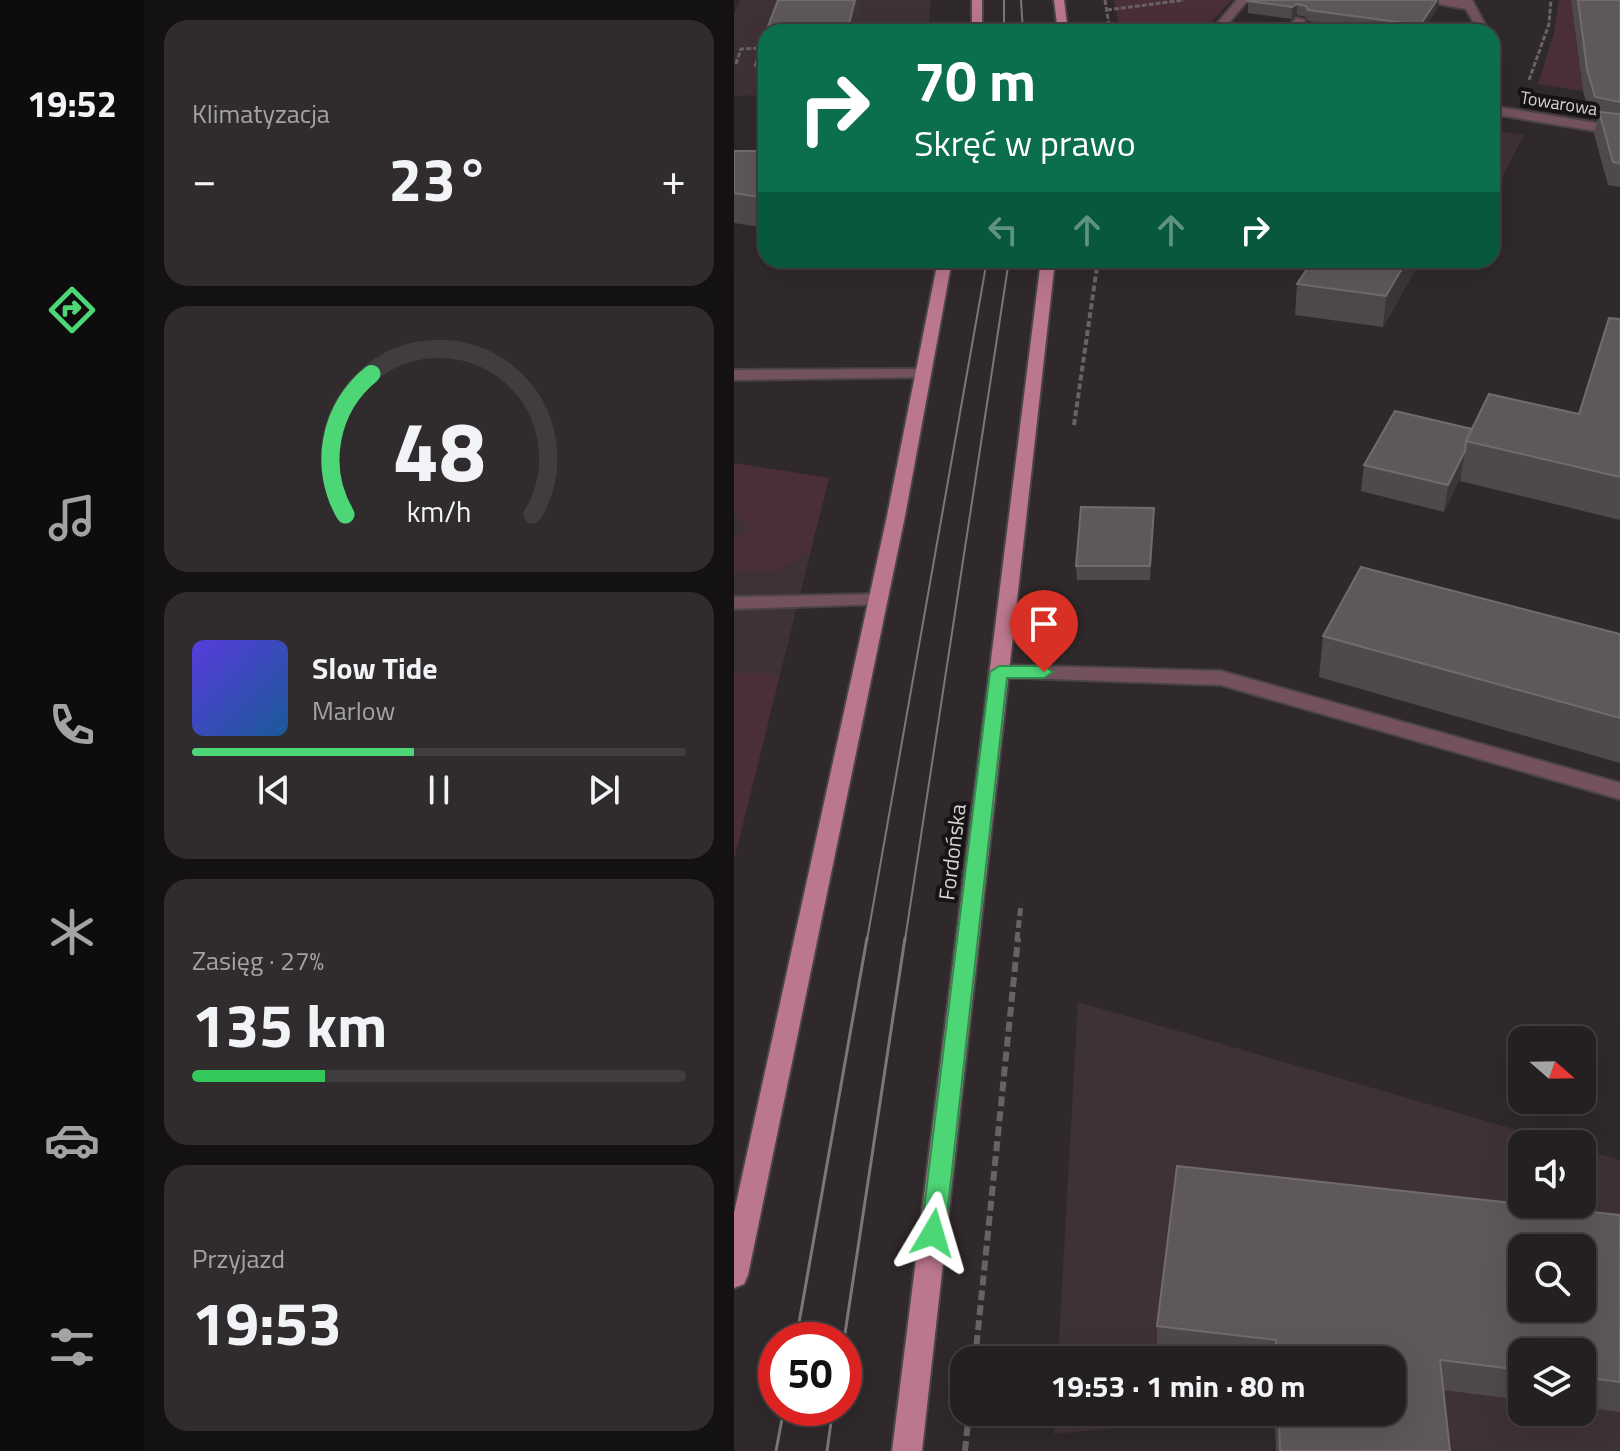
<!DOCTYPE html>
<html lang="pl">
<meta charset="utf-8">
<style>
body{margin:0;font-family:"Titillium Web",sans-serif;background:#302c2d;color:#f1f3f6;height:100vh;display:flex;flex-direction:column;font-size:30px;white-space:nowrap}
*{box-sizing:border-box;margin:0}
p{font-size:26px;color:#a3a2a5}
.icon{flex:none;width:44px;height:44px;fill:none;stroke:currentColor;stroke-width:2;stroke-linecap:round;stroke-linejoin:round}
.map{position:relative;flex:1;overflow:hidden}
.side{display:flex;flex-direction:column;gap:20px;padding:20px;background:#141112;width:590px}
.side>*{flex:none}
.top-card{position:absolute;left:24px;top:24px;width:742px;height:244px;border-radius:24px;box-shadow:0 8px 32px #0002,0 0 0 2px #413d3e;background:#0b6e4f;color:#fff;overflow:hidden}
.needle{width:52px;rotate:110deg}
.buttons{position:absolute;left:774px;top:1026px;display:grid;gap:16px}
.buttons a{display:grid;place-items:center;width:88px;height:88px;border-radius:16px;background:#241f20;box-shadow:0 8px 32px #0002,0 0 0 2px #413d3e;font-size:40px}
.speed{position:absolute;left:24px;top:1322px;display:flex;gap:16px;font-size:40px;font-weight:700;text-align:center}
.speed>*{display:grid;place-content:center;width:104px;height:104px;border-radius:50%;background:#241f20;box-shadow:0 8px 32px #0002,0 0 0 2px #413d3e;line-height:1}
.speed .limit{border:12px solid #d22;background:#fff;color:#111}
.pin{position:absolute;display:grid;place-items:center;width:68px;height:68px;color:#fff;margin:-82px -34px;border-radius:50% 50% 50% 0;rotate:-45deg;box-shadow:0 0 8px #0007}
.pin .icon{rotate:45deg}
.me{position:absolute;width:88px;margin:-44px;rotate:7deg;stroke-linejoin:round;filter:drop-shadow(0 0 6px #0008)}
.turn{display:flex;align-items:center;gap:28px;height:168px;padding:0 24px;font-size:36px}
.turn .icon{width:104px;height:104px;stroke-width:2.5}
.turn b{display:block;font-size:56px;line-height:68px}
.lanes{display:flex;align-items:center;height:76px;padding:0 24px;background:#0003;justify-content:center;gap:40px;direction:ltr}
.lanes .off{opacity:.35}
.big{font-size:60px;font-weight:700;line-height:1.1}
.side .tile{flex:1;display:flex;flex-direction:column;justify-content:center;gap:12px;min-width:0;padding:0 28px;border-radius:24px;background:#302c2d}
.side .dial{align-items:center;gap:0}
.dial svg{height:208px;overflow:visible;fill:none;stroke:#413d3e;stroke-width:7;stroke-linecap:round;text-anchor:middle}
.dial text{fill:#f1f3f6;stroke:none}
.song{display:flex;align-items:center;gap:24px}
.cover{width:96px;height:96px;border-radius:12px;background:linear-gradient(135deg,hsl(250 70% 55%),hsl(210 70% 35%))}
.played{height:8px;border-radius:4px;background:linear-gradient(90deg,#4dd676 45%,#413d3e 45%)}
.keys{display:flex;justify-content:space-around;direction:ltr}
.heat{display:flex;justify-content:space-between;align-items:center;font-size:44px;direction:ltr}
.charge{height:12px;border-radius:6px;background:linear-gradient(90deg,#34c759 27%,#413d3e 0)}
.trip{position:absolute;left:216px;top:1346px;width:456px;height:80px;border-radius:24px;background:#241f20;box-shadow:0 8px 32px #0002,0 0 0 2px #413d3e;font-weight:700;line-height:80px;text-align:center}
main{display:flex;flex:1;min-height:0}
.tabs{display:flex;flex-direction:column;width:144px;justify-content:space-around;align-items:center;background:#0e0c0d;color:#a3a2a5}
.tabs .icon{width:56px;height:56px}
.tabs .on{color:#4dd676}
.tabs b{font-size:36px;color:#f1f3f6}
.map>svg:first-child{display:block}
.built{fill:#3f3235;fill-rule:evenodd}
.green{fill:#4a2f37}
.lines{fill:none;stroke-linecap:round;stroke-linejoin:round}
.minor-casing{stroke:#4a4446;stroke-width:4}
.major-casing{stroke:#4a4446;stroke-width:4}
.path-far3{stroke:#686264;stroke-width:3;stroke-dasharray:5 2;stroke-linecap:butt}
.path-far2{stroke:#686264;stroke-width:4;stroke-dasharray:6 3;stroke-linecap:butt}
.path-far1{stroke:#686264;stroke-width:5;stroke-dasharray:8 4;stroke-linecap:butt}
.path{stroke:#686264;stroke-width:6;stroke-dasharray:10 5;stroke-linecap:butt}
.minor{fill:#74525c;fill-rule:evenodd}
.major{fill:#bb778c;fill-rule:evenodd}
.tram-far1{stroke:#7c7678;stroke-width:2}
.tram{stroke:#7c7678;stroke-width:3}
.wall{fill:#50494b}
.shaded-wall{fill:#3d3638}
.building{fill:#5e585a;stroke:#716b6c;stroke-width:2;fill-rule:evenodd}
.route{fill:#4dd676;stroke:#328b4d;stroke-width:2}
.labels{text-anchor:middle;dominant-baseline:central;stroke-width:8;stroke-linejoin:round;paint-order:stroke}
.far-street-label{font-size:18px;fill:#d5d1d2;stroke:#161314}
.street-label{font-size:22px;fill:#d5d1d2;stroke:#161314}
</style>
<main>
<nav class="tabs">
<b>19:52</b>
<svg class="icon on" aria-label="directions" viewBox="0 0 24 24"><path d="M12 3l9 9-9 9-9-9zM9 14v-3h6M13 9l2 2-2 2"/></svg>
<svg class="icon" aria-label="music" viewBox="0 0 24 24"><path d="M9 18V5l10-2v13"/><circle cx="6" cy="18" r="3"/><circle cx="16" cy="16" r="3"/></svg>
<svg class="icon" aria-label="phone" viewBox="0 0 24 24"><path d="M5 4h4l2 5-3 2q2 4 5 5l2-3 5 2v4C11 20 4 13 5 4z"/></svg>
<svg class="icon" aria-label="climate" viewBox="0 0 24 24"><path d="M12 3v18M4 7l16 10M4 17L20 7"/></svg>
<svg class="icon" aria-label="car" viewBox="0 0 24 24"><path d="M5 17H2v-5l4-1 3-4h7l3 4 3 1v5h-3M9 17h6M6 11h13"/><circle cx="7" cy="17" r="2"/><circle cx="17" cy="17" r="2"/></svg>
<svg class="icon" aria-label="filters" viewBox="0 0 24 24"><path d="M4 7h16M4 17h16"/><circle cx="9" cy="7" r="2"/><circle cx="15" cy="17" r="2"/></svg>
</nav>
<section class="side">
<div class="tile"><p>Klimatyzacja</p>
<div class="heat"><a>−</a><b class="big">23°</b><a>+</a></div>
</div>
<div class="tile dial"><svg viewBox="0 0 100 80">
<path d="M14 69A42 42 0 1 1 86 69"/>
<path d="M14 69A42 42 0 0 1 24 15" stroke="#4dd676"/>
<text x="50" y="56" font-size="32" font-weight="700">48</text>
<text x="50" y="72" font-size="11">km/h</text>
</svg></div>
<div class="tile">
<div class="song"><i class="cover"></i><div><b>Slow Tide</b><p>Marlow</p></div></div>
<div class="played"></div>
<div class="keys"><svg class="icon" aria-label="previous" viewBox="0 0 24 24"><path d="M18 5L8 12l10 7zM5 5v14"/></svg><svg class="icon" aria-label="pause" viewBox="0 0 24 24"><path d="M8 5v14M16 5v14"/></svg><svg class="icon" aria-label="next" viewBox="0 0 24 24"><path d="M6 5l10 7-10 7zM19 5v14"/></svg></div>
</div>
<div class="tile"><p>Zasięg · 27%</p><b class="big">135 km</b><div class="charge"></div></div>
<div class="tile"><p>Przyjazd</p><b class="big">19:53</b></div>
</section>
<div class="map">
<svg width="886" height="1451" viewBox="0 0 886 1451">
<rect width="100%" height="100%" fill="#30292b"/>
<path class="built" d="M6,0h191l-3,32h-162v63l-32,1v-81z
M758,130l32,5 -32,62z
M0,463l95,15 -95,382z
M344,1002l487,142h-43v60h60v-55l38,11v291h-182l-163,-13 -2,-24 -219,20 1,-22h337v-52h-334zM788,1248h60v60h-60zM788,1352h60v60h-60z"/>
<path class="green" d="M380,0h118l-30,32h-82z
M825,0h28l-13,24 9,67 -45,-7 16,-51z
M0,463l95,15 -19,74 -34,19 -42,1v-34l16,-7 -16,-19z
M0,673h40l5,4 -45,183z"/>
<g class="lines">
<g class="minor-casing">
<path id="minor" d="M503,0h11l-27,32h-11z
M683,0h55l17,32h-10l-13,-23z
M562,18l9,2 -9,12h-11z
M758,106l128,21v8l-128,-21z
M190,369l5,2v6l-195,3v-10z
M143,594l9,6 -3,4 -149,5v-12z
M265,665l222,6 399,112v16l-399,-114 -229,-8 -3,-5 3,-5z"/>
</g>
<g class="major-casing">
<path id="major" d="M238,0h10v32h-10z
M320,0h10l4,32h-10z
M204,260h14l-47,256 -157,759 -4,9 -10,4v-75l153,-697z
M307,260h14l-133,1191h-30z"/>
</g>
<path class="path-far3" d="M371,0l5,32
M373,10l77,-10
M2,64l5,-15 25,-1
M795,80l20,-56 2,-24"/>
<path class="path-far2" d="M340,425l24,-165"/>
<path class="path-far1" d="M283,940l4,-36"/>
<path class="path" d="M241,1360l43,-422
M231,1451l4,-39"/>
<use href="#minor" class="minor"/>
<use href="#major" class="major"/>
<path class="tram-far1" d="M270,0v32
M287,0l2,32
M133,940l120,-680
M171,940l104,-680"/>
<path class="tram" d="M62,1340l71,-402
M110,1340l61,-402
M42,1451l8,-43
M93,1451l6,-43"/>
</g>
<path class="wall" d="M516,0h189l-1,7 -16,25h-36l-78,-11 -2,-4 -9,-2 -5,4 -44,-6v-12z
M837,0h49v187l-12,-2 -14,-51 3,-14 -6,-1 -8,-28z
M32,33v52h-7l-4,-20z
M0,151h32v77l-32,-5z
M579,260h108l-38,67 -88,-12 2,-31z
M886,319v201l-160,-39 1,-5 -17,36 -83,-21 3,-26 108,-36 107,-15z
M420,522l-4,58h-73l-1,-14z
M886,634v129l-301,-86 4,-41z
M886,1215v197l-38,-5v-55h-60v48l-79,-10 7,61h-174l-1,-39h117v-52h-195l-40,-5v-29z"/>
<path class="shaded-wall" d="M121,0h7v3l-7,29h-8z
M703,0h2l-1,7 -16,25h-2v-7z
M563,4v11l-5,4v-12z
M673,260h14l-38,67 3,-31z
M731,451l-4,25 -17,36 4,-27z
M420,508v14l-4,58v-14z"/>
<path class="building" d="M44,0h77l-8,32h-81z
M516,0h187l-17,25 -112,-15 -2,-4 -9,-2 -5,3 -44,-6z
M844,0h42v102l-25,-5 -8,-28z
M32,33v31l-11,1z
M865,112l21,2v50l-7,-2z
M0,151h32v47l-32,-5z
M579,260h94l-21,36 -89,-12z
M875,318l11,1v158l-154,-36 23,-47 90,20z
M661,411l77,18 -6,12 -1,10 -17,34 -84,-20z
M347,507l73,1 -4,58h-74z
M627,567l259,67v84l-297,-82z
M443,1166l443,49v167l-38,-5v-25h-60v18l-82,-10 10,91h-170l-1,-39h113v-52h-115l-1,-20 -119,-14zM788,1248h60v60h-60z"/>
<path class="route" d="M265,666h45l9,6 -9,6h-37l-62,555 -3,8 -9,3 -9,-3 -3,-8 69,-561z"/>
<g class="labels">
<g class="far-street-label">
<text transform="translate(825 103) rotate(9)">Towarowa</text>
</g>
<g class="street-label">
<text transform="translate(218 852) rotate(-83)">Fordońska</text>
</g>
</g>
</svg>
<div class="buttons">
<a><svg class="needle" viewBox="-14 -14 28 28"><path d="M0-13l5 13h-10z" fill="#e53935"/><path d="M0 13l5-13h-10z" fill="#a3a2a5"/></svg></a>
<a><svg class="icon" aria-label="sound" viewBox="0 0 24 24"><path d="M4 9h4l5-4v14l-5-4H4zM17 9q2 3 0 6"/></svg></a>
<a><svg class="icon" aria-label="search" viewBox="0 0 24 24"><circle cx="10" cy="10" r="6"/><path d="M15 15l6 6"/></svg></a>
<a><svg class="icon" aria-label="layers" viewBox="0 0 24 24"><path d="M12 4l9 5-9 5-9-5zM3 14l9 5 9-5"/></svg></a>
</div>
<div class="speed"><div class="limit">50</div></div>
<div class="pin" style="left:310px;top:672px;background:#d93025"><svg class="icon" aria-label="arrive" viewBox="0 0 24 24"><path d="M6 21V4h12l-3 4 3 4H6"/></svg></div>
<svg class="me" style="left:199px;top:1233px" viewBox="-20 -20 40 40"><path d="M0-17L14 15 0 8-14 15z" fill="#4dd676" stroke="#fff" stroke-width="4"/></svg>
<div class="trip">19:53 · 1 min · 80 m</div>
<div class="top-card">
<div class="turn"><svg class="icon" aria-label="right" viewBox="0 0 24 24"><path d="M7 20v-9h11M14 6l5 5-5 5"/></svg><div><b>70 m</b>Skręć w prawo</div></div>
<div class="lanes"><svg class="icon off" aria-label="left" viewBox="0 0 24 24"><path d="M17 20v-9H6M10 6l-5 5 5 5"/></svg><svg class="icon off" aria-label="ahead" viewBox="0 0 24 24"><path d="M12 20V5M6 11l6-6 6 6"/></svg><svg class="icon off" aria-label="ahead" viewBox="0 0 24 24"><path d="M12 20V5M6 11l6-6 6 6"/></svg><svg class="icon" aria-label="right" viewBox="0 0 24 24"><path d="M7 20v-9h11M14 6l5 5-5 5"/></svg></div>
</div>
</div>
</main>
